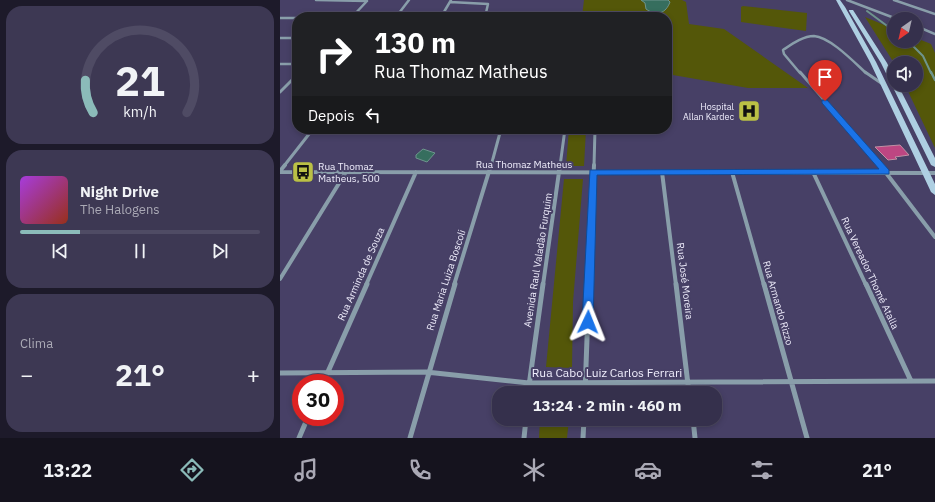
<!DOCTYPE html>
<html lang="pt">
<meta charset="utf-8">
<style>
body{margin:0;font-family:"IBM Plex Sans",sans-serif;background:#3d3853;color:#f1f3f6;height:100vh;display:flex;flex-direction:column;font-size:15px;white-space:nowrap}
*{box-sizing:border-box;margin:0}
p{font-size:13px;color:#aaa9b5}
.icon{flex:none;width:22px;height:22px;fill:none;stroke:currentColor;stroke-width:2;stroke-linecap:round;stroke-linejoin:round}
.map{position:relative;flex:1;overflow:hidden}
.details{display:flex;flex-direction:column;gap:6px;padding:6px;background:#1d1a2a;width:280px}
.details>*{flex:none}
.top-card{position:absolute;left:12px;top:12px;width:380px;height:122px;border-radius:16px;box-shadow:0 2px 6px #0003,0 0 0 1px #4f4b64;background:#202124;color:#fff;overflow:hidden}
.needle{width:26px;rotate:214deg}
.buttons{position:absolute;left:607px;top:12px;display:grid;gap:8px}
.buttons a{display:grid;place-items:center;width:36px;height:36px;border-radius:50%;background:#35304c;box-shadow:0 2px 6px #0003,0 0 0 1px #4f4b64;font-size:20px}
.speed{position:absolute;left:12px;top:374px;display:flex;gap:8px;font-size:20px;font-weight:700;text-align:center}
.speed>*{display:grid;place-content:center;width:52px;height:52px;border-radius:50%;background:#35304c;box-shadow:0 2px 6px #0003,0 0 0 1px #4f4b64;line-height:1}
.speed .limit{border:6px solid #d22;background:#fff;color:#111}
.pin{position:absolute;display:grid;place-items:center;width:34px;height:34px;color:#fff;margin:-41px -17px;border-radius:50% 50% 50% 0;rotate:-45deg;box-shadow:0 0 4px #0007}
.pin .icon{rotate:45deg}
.me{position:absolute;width:44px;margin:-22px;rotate:2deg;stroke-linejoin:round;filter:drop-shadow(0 0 3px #0008)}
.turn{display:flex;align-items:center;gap:14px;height:84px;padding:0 16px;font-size:18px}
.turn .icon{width:52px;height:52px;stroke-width:2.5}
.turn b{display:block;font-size:28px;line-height:34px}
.then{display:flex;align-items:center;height:38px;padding:0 16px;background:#0003;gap:8px;font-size:15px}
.big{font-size:30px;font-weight:700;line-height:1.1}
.details .card{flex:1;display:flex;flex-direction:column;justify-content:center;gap:6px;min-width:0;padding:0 14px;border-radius:16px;background:#3d3853}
.details .dial{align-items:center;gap:0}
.dial svg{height:104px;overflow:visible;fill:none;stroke:#4f4b64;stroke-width:7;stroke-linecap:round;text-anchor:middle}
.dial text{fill:#f1f3f6;stroke:none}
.song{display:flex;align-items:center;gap:12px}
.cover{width:48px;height:48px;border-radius:6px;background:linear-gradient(135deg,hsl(280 70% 55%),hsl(10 70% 35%))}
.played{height:4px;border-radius:2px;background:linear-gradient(90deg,#8bbbb9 25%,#4f4b64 25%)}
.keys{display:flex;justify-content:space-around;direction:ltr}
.heat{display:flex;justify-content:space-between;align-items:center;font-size:22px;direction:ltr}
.trip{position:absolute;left:212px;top:386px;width:230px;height:40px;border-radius:16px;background:#35304c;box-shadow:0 2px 6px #0003,0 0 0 1px #4f4b64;font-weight:700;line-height:40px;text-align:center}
.menu{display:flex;height:64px;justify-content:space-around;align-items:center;background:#15131e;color:#aaa9b5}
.menu .icon{width:28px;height:28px}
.menu .active{color:#8bbbb9}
.menu b{font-size:18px;color:#f1f3f6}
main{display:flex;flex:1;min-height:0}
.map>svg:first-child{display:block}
.green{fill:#545709}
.water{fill:#366e5e;stroke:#6e948d}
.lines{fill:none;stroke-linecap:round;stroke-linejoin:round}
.stream-far1{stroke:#6e948d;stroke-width:2}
.stream{stroke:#6e948d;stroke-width:2.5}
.building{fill:#bd4682;stroke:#c090a4}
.minor-far3{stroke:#899eaa;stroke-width:2.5}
.minor-far2{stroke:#899eaa;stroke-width:3}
.minor-far1{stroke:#899eaa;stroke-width:4}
.minor{stroke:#899eaa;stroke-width:5}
.secondary{fill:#aecfe2;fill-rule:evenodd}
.route{fill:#1a73e8;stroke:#114b97}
.labels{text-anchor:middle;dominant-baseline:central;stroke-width:4;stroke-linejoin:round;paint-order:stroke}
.far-poi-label{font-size:9px;fill:#efedfc;stroke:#474066;text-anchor:end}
.street-label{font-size:10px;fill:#efedfc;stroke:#474066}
.poi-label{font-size:10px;fill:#efedfc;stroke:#474066;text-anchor:start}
.near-street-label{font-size:12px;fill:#efedfc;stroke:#474066}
</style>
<main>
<section class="details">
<div class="card dial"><svg viewBox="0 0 100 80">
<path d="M14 69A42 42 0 1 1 86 69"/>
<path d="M14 69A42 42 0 0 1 8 44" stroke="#8bbbb9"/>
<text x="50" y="56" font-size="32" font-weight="700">21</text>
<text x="50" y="72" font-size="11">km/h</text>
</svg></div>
<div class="card">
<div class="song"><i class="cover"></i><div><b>Night Drive</b><p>The Halogens</p></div></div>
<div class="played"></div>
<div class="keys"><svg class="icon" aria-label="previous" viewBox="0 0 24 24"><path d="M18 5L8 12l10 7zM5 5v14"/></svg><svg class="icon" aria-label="pause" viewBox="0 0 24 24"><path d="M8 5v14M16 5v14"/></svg><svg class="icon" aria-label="next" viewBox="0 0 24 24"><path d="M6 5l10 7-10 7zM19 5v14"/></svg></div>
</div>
<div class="card"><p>Clima</p>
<div class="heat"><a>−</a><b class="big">21°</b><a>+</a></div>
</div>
</section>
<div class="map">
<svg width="655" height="438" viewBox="0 0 655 438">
<rect width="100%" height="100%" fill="#474066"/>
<path class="green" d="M304,0h98l4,2 3,22 35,5 84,59h-60l-81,-14v-57h-85z
M463,6l64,7 -1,18 -65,-9v-15z
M585,17l29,12v12h22v-3l15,6 4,9v95l-30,-63h11v-22h-22z
M289,129h17l-2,37h-18z
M284,179h19l-10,123 -1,66 -26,-1z
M260,419h29l-2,19h-28z"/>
<path class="water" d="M361,0h27l2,2c-4,11 -13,15 -24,7l-1,-6z
M143,149l12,4 -8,9 -11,-4v-3z"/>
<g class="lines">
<path class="stream-far1" d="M587,11l27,20
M628,41l15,15 8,17"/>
<path class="stream" d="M651,72l4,8"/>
</g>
<path class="building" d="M620,145l9,10 -14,2 2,2 -9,1 -13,-13z"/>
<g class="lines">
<path class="minor-far3" d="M36,0l51,1
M567,0l50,19
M614,0l41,14
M170,2l38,2 -3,13
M72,17l15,-16
M116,17l13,-17
M161,17l10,-17
M0,18h17
M636,26l19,8
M0,38h17
M0,64h17
M520,73l-16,-19 -1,-4c9,-6 20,-14 31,-14 16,1 40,26 52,37"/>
<path class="minor-far2" d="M520,72l81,94
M585,72l19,13
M0,92l17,-17
M4,166l29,-37
M211,166l10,-37
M280,166l5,-37
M314,166l1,-37"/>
<path class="minor-far1" d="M600,165l55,72
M0,171l5,-6
M0,172l655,1
M382,172l14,113
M452,172l32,113
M533,172l53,113
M0,279l66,-107
M86,285l50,-113
M174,285l37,-120
M263,285l17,-120
M309,285l5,-120"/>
<path class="minor" d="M396,284l13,109
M484,284l43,154
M586,284l45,97
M0,373l146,-1 103,11 406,-2
M43,383l44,-99
M248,393l15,-109
M305,393l4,-109
M413,419l2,19
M19,438l9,-21
M130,438l45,-154
M244,438l2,-19
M303,438l1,-19"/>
<path class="secondary" d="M556,0h4l5,7 31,55 59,122v11l-4,-3 -61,-130z
M569,10h4l34,53 7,14v8h4l37,73v9l-4,-2 -50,-102 -32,-52z"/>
</g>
<path class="route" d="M542,100h5l62,70v4l-292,1 -4,147 -1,4 -4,1 -4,-1 -2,-4 8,-152 289,-1 -57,-66z"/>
<defs>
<g id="hospital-square" transform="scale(1.15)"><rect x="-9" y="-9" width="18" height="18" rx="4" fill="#bac045" stroke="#474066"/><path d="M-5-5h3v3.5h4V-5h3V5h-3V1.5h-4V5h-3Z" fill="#111"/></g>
<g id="bus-square" transform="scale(1.15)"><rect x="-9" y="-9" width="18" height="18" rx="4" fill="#bac045" stroke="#474066"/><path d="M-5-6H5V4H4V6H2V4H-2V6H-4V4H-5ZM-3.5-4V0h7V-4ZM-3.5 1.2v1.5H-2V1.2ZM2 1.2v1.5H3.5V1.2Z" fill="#111"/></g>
</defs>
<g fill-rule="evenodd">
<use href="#hospital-square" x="469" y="111"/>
<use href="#bus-square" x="23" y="172"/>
</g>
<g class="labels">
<g class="far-poi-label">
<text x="454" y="106">Hospital<tspan x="454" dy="10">Allan Kardec</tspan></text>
</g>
<g class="street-label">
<text x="244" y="164">Rua Thomaz Matheus</text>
<text transform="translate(258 260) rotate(-81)">Avenida Raul Valadão Furquim</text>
<text transform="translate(590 273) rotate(65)">Rua Vereador Thomé Atalla</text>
<text transform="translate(81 274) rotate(-66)">Rua Arminda de Souza</text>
<text transform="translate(166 280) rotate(-72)">Rua Maria Luiza Boscoli</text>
<text transform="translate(405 281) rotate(83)">Rua José Moreira</text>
<text transform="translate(498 303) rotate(74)">Rua Armando Rizzo</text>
</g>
<g class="poi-label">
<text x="38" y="166">Rua Thomaz<tspan x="38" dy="12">Matheus, 500</tspan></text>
</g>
<g class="near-street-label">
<text x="327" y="372">Rua Cabo Luiz Carlos Ferrari</text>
</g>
</g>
</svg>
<div class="buttons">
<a><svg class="needle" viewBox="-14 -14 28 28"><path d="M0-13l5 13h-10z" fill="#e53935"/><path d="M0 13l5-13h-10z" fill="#aaa9b5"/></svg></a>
<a><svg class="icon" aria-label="sound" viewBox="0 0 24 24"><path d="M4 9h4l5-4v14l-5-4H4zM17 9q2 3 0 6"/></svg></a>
</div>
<div class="speed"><div class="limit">30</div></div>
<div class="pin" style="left:545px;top:101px;background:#d93025"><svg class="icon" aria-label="arrive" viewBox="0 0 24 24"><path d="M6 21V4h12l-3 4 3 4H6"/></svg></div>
<svg class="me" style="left:308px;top:322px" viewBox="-20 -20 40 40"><path d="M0-17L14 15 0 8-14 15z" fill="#1a73e8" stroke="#fff" stroke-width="4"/></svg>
<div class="trip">13:24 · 2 min · 460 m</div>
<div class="top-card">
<div class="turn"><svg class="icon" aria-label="right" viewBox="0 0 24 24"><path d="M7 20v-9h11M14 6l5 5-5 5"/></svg><div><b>130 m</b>Rua Thomaz Matheus</div></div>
<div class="then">Depois<svg class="icon" aria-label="left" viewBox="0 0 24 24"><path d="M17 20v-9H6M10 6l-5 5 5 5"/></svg></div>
</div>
</div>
</main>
<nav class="menu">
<b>13:22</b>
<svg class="icon active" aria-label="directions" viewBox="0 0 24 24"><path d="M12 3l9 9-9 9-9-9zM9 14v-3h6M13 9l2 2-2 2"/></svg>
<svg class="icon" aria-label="music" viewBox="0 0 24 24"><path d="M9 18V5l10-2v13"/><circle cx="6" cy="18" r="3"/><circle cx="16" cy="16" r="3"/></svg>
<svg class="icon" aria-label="phone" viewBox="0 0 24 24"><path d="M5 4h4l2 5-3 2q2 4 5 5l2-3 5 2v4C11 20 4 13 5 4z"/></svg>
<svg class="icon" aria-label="climate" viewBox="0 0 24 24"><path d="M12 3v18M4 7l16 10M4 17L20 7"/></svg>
<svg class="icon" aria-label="car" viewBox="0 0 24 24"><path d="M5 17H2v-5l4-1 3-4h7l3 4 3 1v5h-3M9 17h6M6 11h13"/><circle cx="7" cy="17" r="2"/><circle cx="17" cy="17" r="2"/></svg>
<svg class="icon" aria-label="filters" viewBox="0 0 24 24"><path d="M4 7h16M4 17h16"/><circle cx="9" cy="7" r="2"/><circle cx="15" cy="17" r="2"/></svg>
<b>21°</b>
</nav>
